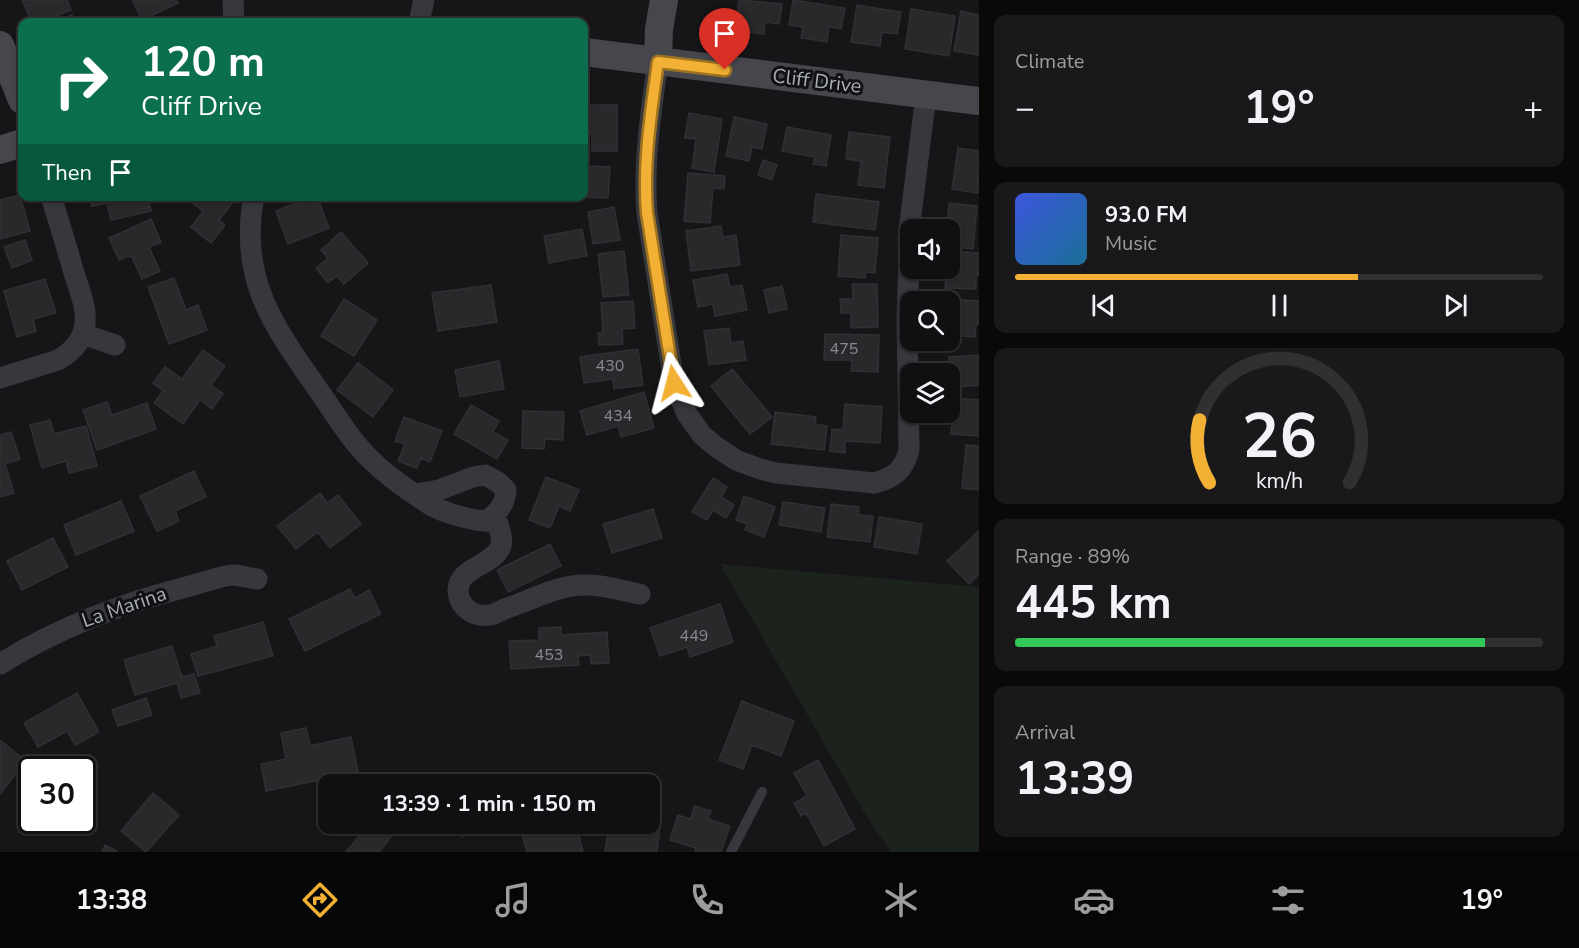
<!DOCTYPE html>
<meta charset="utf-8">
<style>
body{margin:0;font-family:"Nunito Sans",sans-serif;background:#19191b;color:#f1f3f6;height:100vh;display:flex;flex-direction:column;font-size:22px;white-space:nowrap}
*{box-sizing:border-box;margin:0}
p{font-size:20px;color:#9c9d9f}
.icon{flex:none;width:33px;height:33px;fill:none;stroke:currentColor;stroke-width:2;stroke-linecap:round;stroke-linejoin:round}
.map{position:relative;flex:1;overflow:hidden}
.details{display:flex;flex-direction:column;gap:15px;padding:15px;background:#09090a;width:600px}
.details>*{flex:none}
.top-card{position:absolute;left:18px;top:18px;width:570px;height:183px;border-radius:12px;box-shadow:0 2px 4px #0004,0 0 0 2px #303032;background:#0b6e4f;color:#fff;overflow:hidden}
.tools{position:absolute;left:900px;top:219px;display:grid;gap:12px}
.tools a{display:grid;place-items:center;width:60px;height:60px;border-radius:12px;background:#101012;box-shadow:0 2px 4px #0004,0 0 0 2px #303032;font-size:30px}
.speed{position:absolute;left:18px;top:756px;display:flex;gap:12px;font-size:30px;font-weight:700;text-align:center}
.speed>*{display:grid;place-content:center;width:78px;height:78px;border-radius:50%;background:#101012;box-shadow:0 2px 4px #0004,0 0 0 2px #303032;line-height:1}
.speed .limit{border:3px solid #111;border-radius:9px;background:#fff;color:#111}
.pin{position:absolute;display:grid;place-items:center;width:51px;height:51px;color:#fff;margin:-62px -26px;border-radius:50% 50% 50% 0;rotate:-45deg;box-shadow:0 0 6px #0007}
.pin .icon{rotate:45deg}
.me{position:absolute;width:66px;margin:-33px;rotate:351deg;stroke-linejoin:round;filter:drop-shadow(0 0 4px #0008)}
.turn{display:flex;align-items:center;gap:21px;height:126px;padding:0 24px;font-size:27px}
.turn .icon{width:78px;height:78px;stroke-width:2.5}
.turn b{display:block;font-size:42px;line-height:51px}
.then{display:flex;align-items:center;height:57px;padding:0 24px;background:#0003;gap:12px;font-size:22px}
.big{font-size:45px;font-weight:700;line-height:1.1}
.details .card{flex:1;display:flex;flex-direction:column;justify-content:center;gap:9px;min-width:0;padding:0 21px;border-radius:12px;background:#19191b}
.details .dial{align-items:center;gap:0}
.dial svg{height:156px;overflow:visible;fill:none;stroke:#303032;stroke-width:7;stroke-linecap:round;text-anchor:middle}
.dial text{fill:#f1f3f6;stroke:none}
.song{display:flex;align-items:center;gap:18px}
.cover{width:72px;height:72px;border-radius:9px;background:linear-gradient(135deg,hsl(230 70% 55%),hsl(200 70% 35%))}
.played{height:6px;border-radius:3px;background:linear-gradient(90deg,#f2b134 65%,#303032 65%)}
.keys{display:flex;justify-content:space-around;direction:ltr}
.heat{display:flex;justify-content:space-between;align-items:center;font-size:33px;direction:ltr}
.charge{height:9px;border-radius:4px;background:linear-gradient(90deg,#34c759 89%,#303032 0)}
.trip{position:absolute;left:318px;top:774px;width:342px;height:60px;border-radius:12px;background:#101012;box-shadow:0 2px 4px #0004,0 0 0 2px #303032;font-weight:700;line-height:60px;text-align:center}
.tabs{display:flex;height:96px;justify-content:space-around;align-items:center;background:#060607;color:#9c9d9f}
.tabs .icon{width:42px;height:42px}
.tabs .active{color:#f2b134}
.tabs b{font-size:27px;color:#f1f3f6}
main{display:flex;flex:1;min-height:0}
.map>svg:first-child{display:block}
.green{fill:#1c231d}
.building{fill:#29292c;stroke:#303034;stroke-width:1.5}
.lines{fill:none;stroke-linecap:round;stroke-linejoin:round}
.lane{stroke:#37383d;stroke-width:10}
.street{stroke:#37383d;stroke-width:21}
.secondary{stroke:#45474d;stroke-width:28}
.route-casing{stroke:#9d7322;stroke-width:15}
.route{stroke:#f2b134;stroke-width:10}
.labels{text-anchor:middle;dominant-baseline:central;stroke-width:6;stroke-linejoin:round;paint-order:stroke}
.number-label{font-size:16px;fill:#888b94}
.street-label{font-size:20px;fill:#a8adb8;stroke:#111113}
</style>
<main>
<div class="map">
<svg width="979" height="852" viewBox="0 0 979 852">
<rect width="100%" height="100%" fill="#161618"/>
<path class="green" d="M720,564l259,23v265h-88l-26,-38z"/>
<path class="building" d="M22,0h45l4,10 -31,12h-8z
M132,0h44l2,3 -36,17z
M739,0l43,4 -3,20 -14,-2 -1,12 -29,-3z
M793,0l52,8 -4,21 -12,-2 -2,15 -26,-4 2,-11 -14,-2z
M857,5l44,7 -4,22 -15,-2 -2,14 -29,-4z
M911,9l44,7 -6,40 -44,-7z
M961,11l18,4v40l-25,-4z
M72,15l3,7h-23z
M584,105h33v46h-25v-18h-8z
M689,113l33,6 -8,53 -22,-4 4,-29 -11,-1z
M734,117l33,7 -5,25 -10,-2 -3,14 -23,-5z
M787,127l44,8 -5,31 -13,-2 2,-7 -33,-6z
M849,132l41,5 -6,51 -26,-3 3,-24 -15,-2z
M958,148l21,3 -1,42 -26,-4z
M763,160l14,5 -5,15 -14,-5z
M584,166l26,1 -2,31 -28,-1 4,-1z
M688,173l37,3 -1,13 -11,-1 -3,35 -26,-2z
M816,194l63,8 -4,28 -62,-8z
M20,195l10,36 -30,8v-39z
M90,196h58l3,15 -40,9 -4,-17 -15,3z
M184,196h42l7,6 -14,18 6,5 -14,18 -20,-16 12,-16z
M314,196h3l12,32 -41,16 -12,-33z
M949,203l28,3 -4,43 -23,-3v-16h-3z
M614,207l6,33 -27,4 -5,-32z
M151,219l10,23 -12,5 11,24 -18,8 -11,-24 -12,5 -10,-22z
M721,226l2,11 13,-2 4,30 -49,6 -5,-40z
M582,229l5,27 -38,7 -5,-27z
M341,232l27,31 -24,21 -7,-8 -9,7 -12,-15 12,-10 -7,-8z
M841,235l37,3 -3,35 -9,-1 -1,6 -27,-2z
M25,240l7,20 -20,8 -8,-21z
M624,251l5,44 -26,2 -5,-43z
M950,251l29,2v22h-3v14l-31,-1 2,-20h3z
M727,274l3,13 12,-2 5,25 -32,6 -2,-12 -15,3 -5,-27z
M174,278l12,32 12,-5 9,25 -38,14 -21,-57z
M45,279l11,34 -23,6 3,12 -19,6 -13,-46z
M852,284h25l1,43 -27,1v-15h-10l-1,-14h13z
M491,285l6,37 -59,9 -6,-38z
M782,286l5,23 -18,4 -5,-23z
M344,299l33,21 -23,36 -33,-20z
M949,299l30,2v23h-3l-1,13 -25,-2z
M633,301l2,27 -13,1 1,15 -24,1 -1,-12 5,-1 -2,-29z
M729,328l2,15 12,-2 3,19 -37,5 -5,-34z
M825,334l54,1 -1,37 -27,-1 1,-11h-28z
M638,349l5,36 -29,4 -1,-10 -29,4 -4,-26z
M203,350l22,16 -14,19 12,9 -11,15 -12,-9 -17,24 -29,-21 9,-12 -10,-8 12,-16 17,12z
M979,355v30l-28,3 -2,-31z
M499,361l5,28 -44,8 -5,-27z
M358,363l35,27 -20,27 -36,-27z
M732,369l40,48 -22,17 -39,-48z
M644,392l10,36 -33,9 -3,-11 -31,9 -7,-24z
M954,398l25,2v36l-28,-2z
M107,402l5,13 35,-12 9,26 -59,21 -14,-40z
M845,404l37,3 -2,36 -35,-2v12l-15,-2 2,-22 11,1z
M471,405l28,16 -6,11 15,8 -11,19 -43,-25z
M523,411l41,1 -1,28 -18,-1 -1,10 -22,-1z
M775,412l41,5 -1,7 12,2 -3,24 -53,-6z
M404,417l38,14 -12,31 -9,-4 -4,10 -19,-7 7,-17 -10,-3z
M50,420l4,14 32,-8 11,40 -28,7 -3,-12 -24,7 -12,-43z
M11,432l9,27 -15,5 9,29 -14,4v-62z
M966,445l13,1v44l-17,-2z
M194,471l12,26 -31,14 4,10 -22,10 -17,-35z
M546,477l33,13 -9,21 -11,-5 -9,22 -21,-8z
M713,478l14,9 -6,10 13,8 -8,13 -13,-8 -6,10 -15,-8z
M320,493l7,10 11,-8 23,29 -31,24 -12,-16 -22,17 -19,-23z
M744,496l31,11 -11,30 -19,-7 2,-6 -11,-4z
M121,501l13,30 -58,24 -12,-30z
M783,502l42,6 -4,24 -42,-7z
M831,504l28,3 -1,8 15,1 -3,26 -43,-5z
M653,509l9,29 -50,15 -9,-29z
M879,517l43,7 -5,30 -43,-7z
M979,531v43l-10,10 -22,-23z
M53,538l15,29 -46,23 -15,-29z
M550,544l11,22 -53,26 -11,-22z
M350,589l5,9 14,-8 12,24 -76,37 -16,-32z
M720,604l13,38 -43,15 -3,-10 -27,9 -10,-28z
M263,622l10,34 -75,20 -7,-22 26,-8 -3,-10z
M561,627v8l46,-3 2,31 -18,1 -1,-9 -12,1 1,9 -68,4 -2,-28 30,-1v-12z
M172,646l10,31 12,-3 6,19 -19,5 -4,-15 -42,12 -11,-35z
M77,693l22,39 -24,13 -8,-14 -29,16 -14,-24z
M146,698l6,17 -34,11 -6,-16z
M742,701l52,20 -13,35 -29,-11 -9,24 -24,-9z
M306,728l4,18 41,-9 7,35 -92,19 -5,-27 25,-5 -5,-26z
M1,741l25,20 -26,33v-52z
M818,760l37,69 -31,17 -18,-33 -5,3 -7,-13 13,-7 -13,-23z
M519,774l6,10h-25z
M153,793l26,22 -33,37 -25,-21z
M695,806l16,5 -3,8 22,7 -9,26h-26l1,-4 -26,-8 8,-25 12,4z
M369,824h32l-22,28h-33z
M455,824h31l-24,13z
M552,824h24l7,28h-56l-6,-21z
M609,824h37l14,1 -3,27h-52z
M105,845l13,7h-16z"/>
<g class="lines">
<path class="lane" d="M731,852l31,-60"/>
<path class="street" d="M233,0l1,22
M419,22l5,-22
M658,62c-7,49 -15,101 -11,151l27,170 13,31 15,21 13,11 21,14 24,9 16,4 98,10c20,-5 30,-13 35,-33l-2,-131 2,-56 -1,-24 18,-144
M254,196c-5,26 -5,53 1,78 10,45 45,89 71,127 10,15 20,31 32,45 20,24 48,43 74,60 13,7 29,11 44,14 8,1 14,1 22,4 2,7 5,14 3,22 -7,20 -44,21 -43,45 1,16 16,27 32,24 6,-1 12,-5 17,-7 22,-7 43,-19 65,-22 23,-4 46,4 68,8
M83,334l32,11
M0,378l58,-18c14,-8 25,-19 27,-36 2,-17 -6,-35 -11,-51 -7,-25 -15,-51 -23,-77
M415,494l24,-4 34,-13 12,-2 13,7 8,8c-1,14 -7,21 -18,30
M0,664c59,-37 123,-61 190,-78 13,-3 32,-11 44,-11 8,1 16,3 23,4"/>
<path class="secondary" d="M0,45l22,55
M584,52l395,49
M658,62l1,-33 5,-29
M0,150l22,-7"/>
</g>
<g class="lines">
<g class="route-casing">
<path id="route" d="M674,383l-27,-170c-4,-50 4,-102 11,-151l67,8"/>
</g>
<use href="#route" class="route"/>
</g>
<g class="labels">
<g class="number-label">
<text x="844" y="349">475</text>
<text x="610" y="366">430</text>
<text x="618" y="416">434</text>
<text x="694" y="636">449</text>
<text x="549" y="655">453</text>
</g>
<g class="street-label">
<text transform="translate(817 81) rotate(7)">Cliff Drive</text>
<text transform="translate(124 607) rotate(-19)">La Marina</text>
</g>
</g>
</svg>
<div class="tools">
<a><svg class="icon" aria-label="sound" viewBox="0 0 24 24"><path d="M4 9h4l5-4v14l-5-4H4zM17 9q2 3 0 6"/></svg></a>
<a><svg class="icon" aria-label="search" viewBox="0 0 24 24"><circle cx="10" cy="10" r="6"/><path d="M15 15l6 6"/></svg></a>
<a><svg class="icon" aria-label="layers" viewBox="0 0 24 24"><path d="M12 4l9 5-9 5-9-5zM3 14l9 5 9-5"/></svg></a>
</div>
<div class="speed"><div class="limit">30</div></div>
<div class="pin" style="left:725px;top:70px;background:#d93025"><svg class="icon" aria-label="arrive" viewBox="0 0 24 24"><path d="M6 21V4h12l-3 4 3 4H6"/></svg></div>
<svg class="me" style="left:674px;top:383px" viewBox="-20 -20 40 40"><path d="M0-17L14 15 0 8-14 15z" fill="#f2b134" stroke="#fff" stroke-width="4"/></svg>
<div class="trip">13:39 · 1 min · 150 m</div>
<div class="top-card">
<div class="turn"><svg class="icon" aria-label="right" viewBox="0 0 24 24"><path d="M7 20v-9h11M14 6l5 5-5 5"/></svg><div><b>120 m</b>Cliff Drive</div></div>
<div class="then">Then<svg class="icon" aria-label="arrive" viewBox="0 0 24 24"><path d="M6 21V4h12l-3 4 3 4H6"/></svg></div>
</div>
</div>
<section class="details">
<div class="card"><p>Climate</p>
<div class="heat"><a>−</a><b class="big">19°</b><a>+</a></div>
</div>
<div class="card">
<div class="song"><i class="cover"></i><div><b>93.0 FM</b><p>Music</p></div></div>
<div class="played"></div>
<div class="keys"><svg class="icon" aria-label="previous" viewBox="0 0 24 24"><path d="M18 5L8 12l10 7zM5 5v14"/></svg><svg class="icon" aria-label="pause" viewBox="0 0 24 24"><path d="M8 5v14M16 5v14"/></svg><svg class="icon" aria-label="next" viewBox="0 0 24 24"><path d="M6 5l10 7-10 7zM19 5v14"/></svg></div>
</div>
<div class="card dial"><svg viewBox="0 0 100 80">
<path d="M14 69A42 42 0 1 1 86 69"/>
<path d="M14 69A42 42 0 0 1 9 37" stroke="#f2b134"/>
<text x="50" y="56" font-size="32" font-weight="700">26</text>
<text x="50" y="72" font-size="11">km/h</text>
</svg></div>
<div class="card"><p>Range · 89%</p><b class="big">445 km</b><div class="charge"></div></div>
<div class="card"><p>Arrival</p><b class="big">13:39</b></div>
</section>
</main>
<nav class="tabs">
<b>13:38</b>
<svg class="icon active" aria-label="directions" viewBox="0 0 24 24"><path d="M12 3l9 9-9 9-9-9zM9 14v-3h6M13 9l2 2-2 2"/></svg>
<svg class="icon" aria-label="music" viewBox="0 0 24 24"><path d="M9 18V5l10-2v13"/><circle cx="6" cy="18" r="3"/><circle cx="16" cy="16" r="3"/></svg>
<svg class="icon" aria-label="phone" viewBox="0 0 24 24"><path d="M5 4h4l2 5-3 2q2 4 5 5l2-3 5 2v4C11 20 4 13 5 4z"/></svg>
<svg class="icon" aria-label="climate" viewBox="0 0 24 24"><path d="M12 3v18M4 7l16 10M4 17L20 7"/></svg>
<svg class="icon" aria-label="car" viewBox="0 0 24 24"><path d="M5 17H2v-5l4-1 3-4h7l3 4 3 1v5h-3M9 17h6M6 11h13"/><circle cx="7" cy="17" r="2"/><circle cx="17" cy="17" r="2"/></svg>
<svg class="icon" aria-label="filters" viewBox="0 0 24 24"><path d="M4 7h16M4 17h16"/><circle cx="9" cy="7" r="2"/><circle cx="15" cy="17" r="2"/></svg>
<b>19°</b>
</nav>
